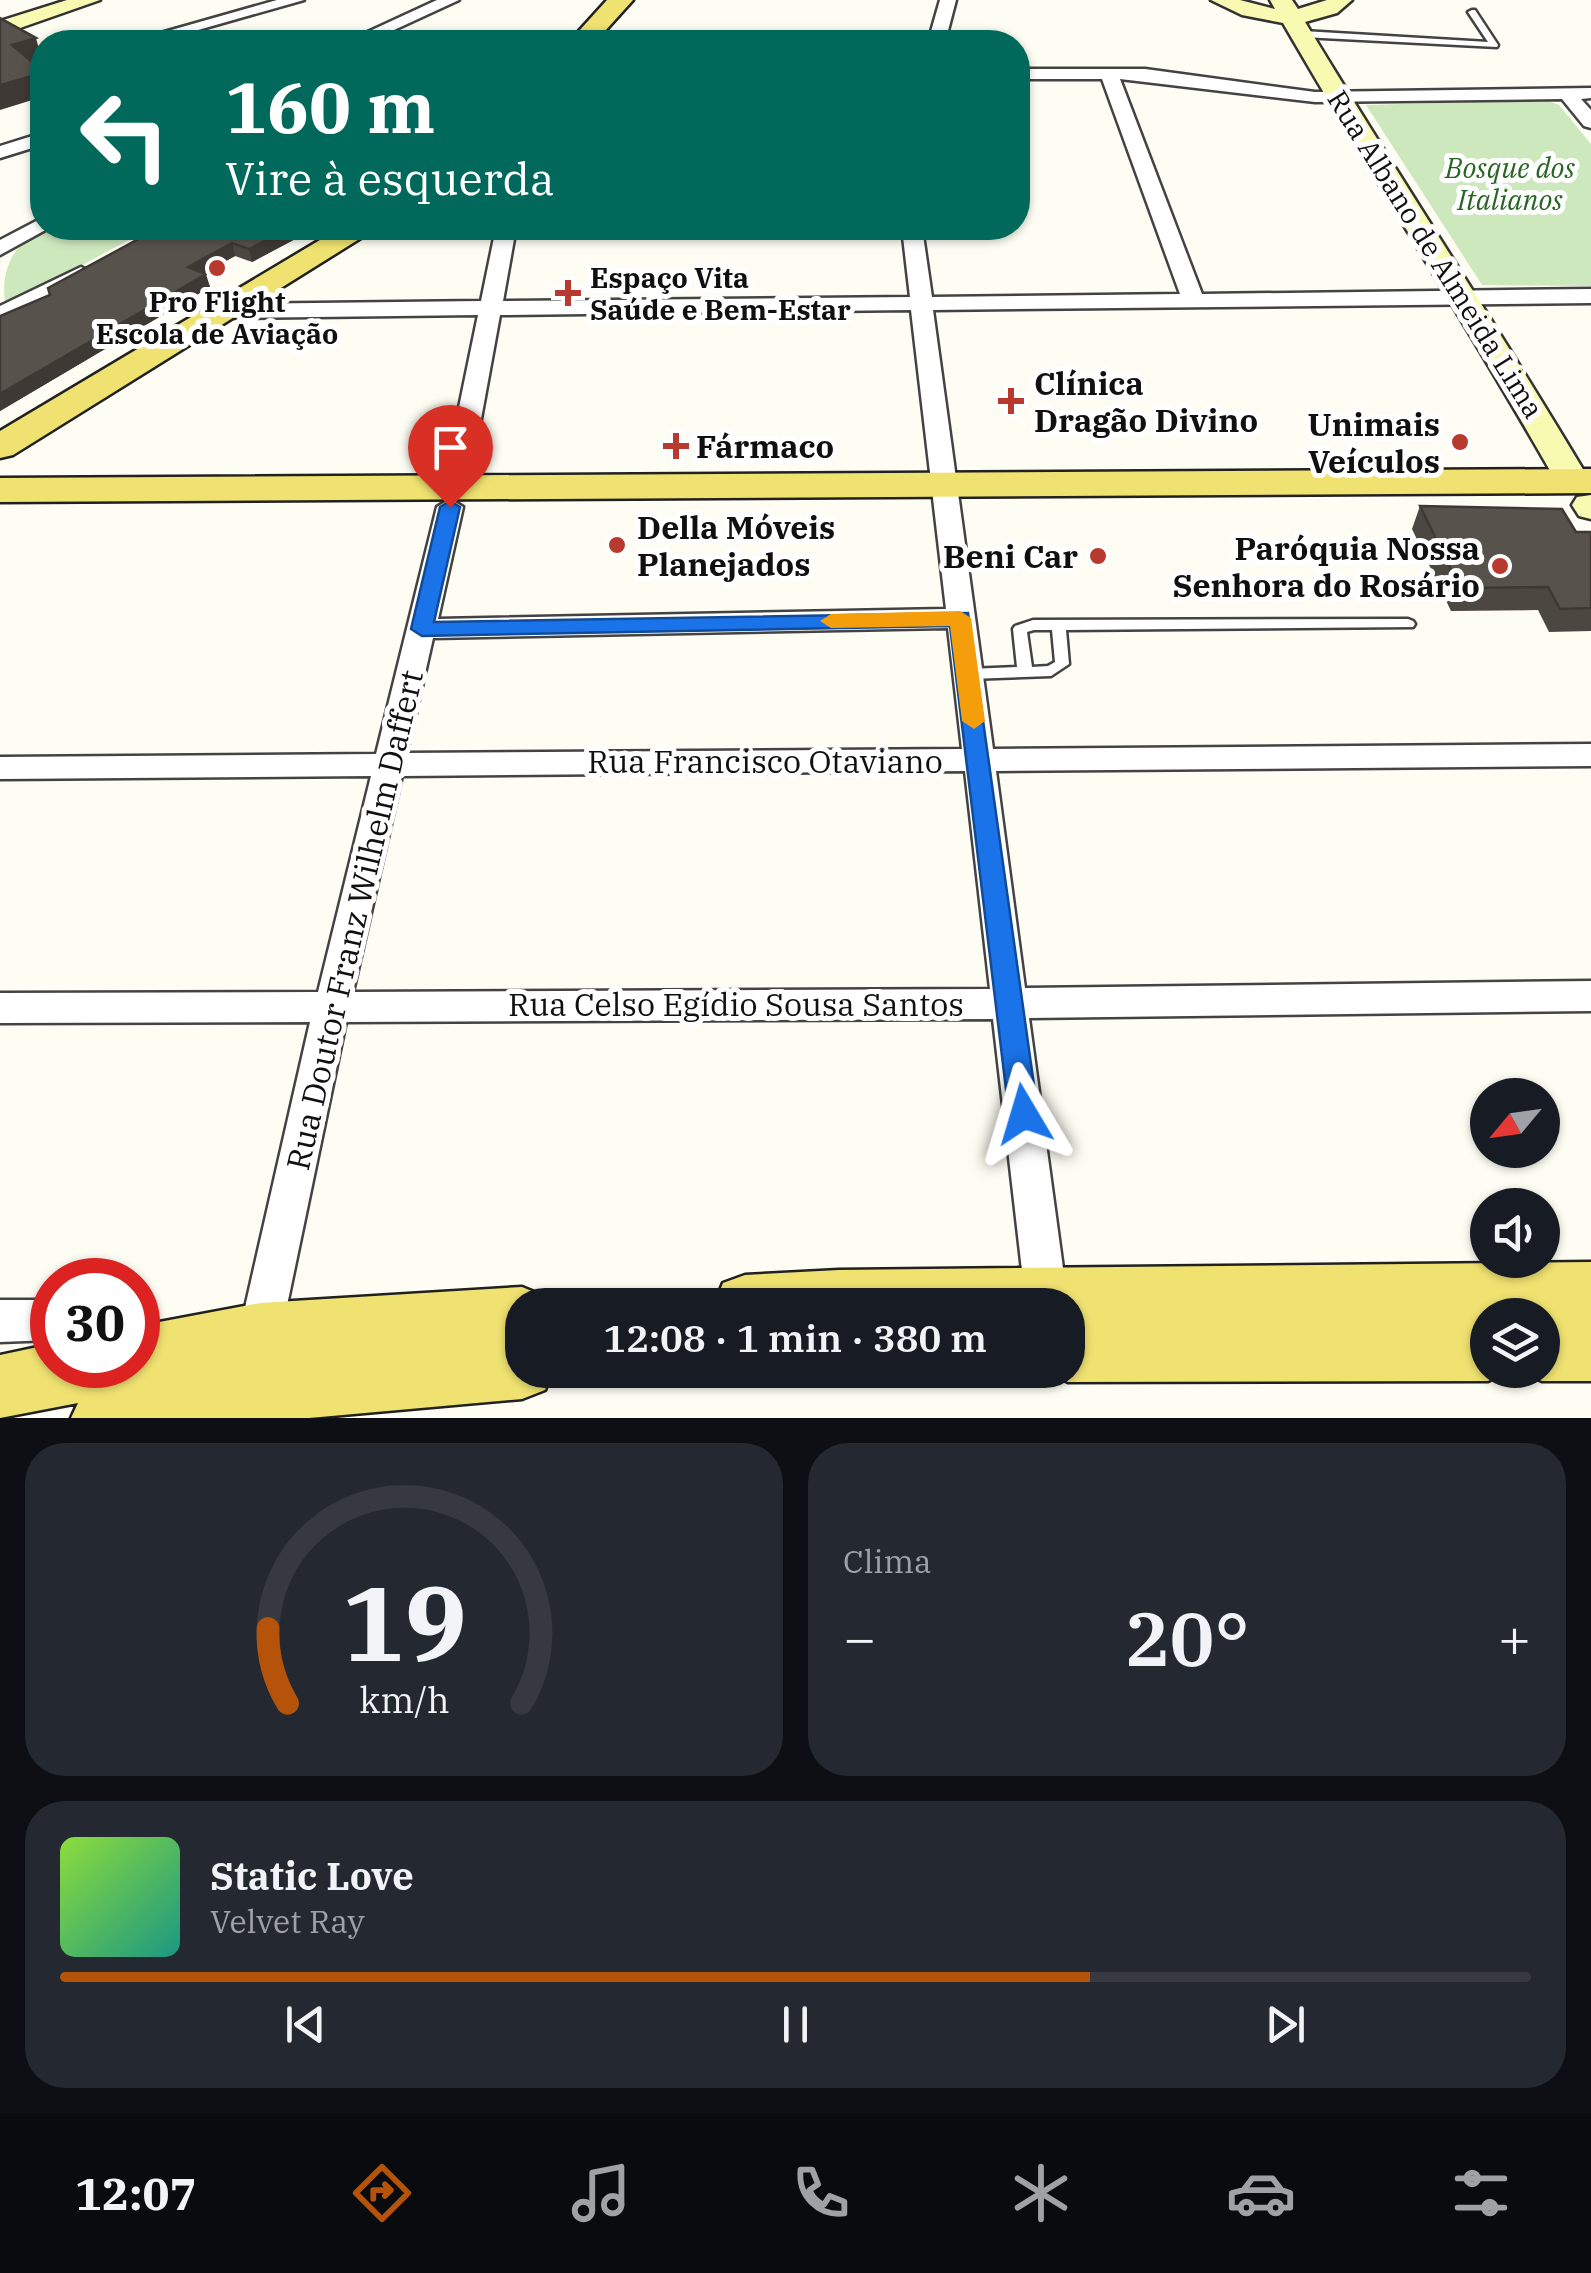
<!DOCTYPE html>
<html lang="pt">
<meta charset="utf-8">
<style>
body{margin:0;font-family:"IBM Plex Serif",serif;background:#242831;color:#f1f3f6;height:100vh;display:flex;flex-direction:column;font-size:38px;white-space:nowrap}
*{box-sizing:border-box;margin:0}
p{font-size:32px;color:#9ea1a6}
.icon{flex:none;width:55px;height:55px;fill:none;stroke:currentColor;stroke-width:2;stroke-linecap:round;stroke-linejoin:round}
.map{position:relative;height:1418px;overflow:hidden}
.sheet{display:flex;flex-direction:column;gap:25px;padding:25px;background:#0d0f14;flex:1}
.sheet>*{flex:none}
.hud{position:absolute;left:30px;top:30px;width:1000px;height:210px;border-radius:40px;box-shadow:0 2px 8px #0004;background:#00695c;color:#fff;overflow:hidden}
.needle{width:65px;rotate:241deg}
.tools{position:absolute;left:1470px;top:1078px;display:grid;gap:20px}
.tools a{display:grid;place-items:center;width:90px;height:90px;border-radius:50%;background:#171b24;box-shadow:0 2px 8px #0004;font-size:50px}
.speed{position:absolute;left:30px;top:1258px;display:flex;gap:20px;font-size:50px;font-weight:700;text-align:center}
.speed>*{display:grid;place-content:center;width:130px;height:130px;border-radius:50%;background:#171b24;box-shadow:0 2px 8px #0004;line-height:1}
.speed .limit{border:15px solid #d22;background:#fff;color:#111}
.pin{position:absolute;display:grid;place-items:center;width:85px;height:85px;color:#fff;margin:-102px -42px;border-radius:50% 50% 50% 0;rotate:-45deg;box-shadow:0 0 10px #0007}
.pin .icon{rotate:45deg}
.me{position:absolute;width:110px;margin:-55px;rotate:353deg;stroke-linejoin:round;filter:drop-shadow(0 0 8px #0008)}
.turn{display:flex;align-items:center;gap:35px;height:210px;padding:0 30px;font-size:45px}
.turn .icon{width:130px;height:130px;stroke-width:2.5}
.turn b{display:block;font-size:70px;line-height:85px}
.big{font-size:75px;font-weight:600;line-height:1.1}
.sheet .widget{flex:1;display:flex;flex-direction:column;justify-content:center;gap:15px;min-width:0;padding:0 35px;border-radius:40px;background:#242831}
.sheet .dial{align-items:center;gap:0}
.dial svg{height:260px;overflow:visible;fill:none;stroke:#363941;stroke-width:7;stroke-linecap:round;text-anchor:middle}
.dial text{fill:#f1f3f6;stroke:none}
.song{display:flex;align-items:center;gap:30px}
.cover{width:120px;height:120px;border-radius:15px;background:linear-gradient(135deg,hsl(90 70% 55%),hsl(170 70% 35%))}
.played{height:10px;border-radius:5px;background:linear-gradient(90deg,#b45309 70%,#363941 70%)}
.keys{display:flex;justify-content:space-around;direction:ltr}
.heat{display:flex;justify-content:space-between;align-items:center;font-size:55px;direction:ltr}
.sheet .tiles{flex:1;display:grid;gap:25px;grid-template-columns:1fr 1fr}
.widget:last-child{grid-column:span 2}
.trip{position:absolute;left:505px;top:1288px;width:580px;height:100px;border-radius:40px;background:#171b24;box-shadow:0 2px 8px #0004;font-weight:600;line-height:100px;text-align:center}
.dock{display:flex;height:160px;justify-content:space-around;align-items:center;background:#090b0e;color:#9ea1a6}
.dock .icon{width:70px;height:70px}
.dock .selected{color:#b45309}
.dock b{font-size:45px;color:#f1f3f6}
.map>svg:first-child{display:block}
.green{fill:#cee8be}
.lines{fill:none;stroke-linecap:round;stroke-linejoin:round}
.lane-casing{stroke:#434343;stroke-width:5}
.street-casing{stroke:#434343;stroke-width:5}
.secondary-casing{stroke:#323232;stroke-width:5}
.primary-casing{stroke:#212121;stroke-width:5}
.lane{fill:#fff;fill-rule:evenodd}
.street{fill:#fff;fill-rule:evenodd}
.secondary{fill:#f9fab2;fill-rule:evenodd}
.primary{fill:#f0e271;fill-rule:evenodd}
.wall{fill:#4c4741}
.shaded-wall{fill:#3e3935}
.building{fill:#58524c;stroke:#3e3935;stroke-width:2.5}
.route{fill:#1a73e8;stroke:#114b97;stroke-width:2.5}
.slow{fill:#f59e0b}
.poi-dot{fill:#b83a2f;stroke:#fff;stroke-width:4}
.labels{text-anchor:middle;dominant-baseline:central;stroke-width:10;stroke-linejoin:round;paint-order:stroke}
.far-park-label{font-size:28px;font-style:italic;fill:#286423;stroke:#fff}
.far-street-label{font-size:28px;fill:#101010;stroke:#fff}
.far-poi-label{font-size:28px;font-weight:bold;fill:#101010;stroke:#fff;text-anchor:start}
.poi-label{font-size:32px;font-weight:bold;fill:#101010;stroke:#fff;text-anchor:start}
.street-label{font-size:32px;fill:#101010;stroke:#fff}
</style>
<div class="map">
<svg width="1591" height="1418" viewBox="0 0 1591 1418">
<rect width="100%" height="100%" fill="#fefdf3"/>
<path class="green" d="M1545,100l14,5 32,39v142l-109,-1 -116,-180z
M48,228h103l-126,68 -20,5c-5,-34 12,-63 43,-73z"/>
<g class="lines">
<g class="lane-casing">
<path id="lane" d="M1472,10h3l23,35 -1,2 -194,-10 -4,-3 4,-3 185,11 -20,-30z
M474,35l46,4 4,3 -53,-2 -1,-2z
M1408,619l5,2 2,3 -2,3 -347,3 3,34 -18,12 -82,3 -7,-5 7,-5 48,-2 -4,-38 2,-3 18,-6zM1034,630h18l3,32 -7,4 -16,1 -5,-35z"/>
</g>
<g class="street-casing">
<path id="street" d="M277,0h27l-148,42h-27z
M437,0h22l-91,42h-22z
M940,0h16l-11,42h-17z
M1018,69h127l170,23 276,-4v10l-10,1 10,11v18l-7,-2 -22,-27 -247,3 -195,-23 82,215 389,-5v14l-658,7 60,439 598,-5v22l-595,5 29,217 566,-7v30l-562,7 39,287v1l-42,-1 -33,-286 -647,3 -65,312 -6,15 -15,6 -15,-6 -6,-15 71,-312 -310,1v-30l318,-1 53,-216 -371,3v-22l376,-3 61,-247 13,-8 13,8 -25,112 508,-10 -35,-299 -411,5 -32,175 -13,8 -13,-8 36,-175 -256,3 -11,-7 11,-7 259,-3 15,-73h20l-13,73 407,-4 -8,-69h20l10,69 248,-3 -78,-215h-84zM948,628l14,121 -555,4 26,-115zM965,771l25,218 -637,3 49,-216z
M42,133v12l-42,13v-12z
M42,218v10h7l-49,27v-15z
M81,267l11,6 -3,5 -89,44v-16z
M0,1300h52v40l-52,2z"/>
</g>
<g class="secondary-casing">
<path id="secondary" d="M67,0h33l-100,35v-14z
M1211,0h29l35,9 -5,-9h22l6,9 29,-9h25l-15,13 -32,9c93,154 193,304 285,459l-5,7h-24l-5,-7c-88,-155 -184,-304 -273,-458l-41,-8z
M1591,495v24l-12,-3 -7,-11 5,-8z"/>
</g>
<g class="primary-casing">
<path id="primary" d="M607,0h26l-38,42h-26z
M340,228h37l-364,227 -13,3v-27z
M1591,469v24l-1591,9v-24z
M1591,1262v119h-49l-22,-10 22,-1v-55h-54v55h23l-23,11 -420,1 -24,-12h24v-65h-354l9,-22 22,-8 94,-5z
M522,1287l22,9 4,9h-26v65h31l-8,20 -23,9 -213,19h-238l7,-15 -78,15v-63l52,-11v21h86v-39l122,-23z"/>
</g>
<use href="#lane" class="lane"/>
<use href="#street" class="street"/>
<use href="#secondary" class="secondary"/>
<use href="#primary" class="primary"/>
</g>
<path class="wall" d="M159,228h157l-64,34 -17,-6 -31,17 6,14 -210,124v-95l50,-21z
M1420,506l156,26h15v99l-42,1 -11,-22 -87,1 -39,-82z"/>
<path class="shaded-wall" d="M36,38l6,22 -23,7 -7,-22z
M42,73v24l-42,13v-25z
M290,228h26l-64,34 -3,-13z
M232,243l3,13 -43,24 -4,-13z
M206,274l4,13 -210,124v-17z"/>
<path class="building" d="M0,18l36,20 -24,7 30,25v3l-42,12z
M159,228h131l-41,21 -17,-6 -44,24 18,7 -206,120v-78l50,-21 -2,-7z
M1420,506l142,3 14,23h15v76l-31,1 -12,-22 -88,1z"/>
<path class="route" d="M450,501l10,6 -26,115 534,-9 70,501 -4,9 -10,4 -10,-4 -5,-9 -59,-488 -528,10 -11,-7 29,-122z"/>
<path class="slow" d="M960,611l11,7 14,103 -11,8 -12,-8 -12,-95 -119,2 -11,-7 11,-7z"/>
<g class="poi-dot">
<circle cx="217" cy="268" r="10"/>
<path d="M563 278h10v10h10v10h-10v10h-10v-10h-10v-10h10z"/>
<path d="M1006 386h10v10h10v10h-10v10h-10v-10h-10v-10h10z"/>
<circle cx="1460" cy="442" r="10"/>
<path d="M671 431h10v10h10v10h-10v10h-10v-10h-10v-10h10z"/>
<circle cx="617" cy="545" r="10"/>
<circle cx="1098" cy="556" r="10"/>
<circle cx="1500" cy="566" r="10"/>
</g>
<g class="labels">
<g class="far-park-label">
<text x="1510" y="167">Bosque dos<tspan x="1510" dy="32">Italianos</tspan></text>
</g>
<g class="far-street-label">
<text transform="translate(1436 254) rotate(58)">Rua Albano de Almeida Lima</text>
</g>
<g class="far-poi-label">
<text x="590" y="277">Espaço Vita<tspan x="590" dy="32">Saúde e Bem-Estar</tspan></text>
<text x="217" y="301" text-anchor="middle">Pro Flight<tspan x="217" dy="32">Escola de Aviação</tspan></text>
</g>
<g class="poi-label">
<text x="1034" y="383">Clínica<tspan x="1034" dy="37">Dragão Divino</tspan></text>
<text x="1440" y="424" text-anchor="end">Unimais<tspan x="1440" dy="37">Veículos</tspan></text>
<text x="696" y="446">Fármaco</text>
<text x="637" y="527">Della Móveis<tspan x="637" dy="37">Planejados</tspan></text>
<text x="1480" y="548" text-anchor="end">Paróquia Nossa<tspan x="1480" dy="37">Senhora do Rosário</tspan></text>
<text x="1078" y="556" text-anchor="end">Beni Car</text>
</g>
<g class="street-label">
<text x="765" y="761">Rua Francisco Otaviano</text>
<text transform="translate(354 920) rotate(-77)">Rua Doutor Franz Wilhelm Daffert</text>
<text x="736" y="1004">Rua Celso Egídio Sousa Santos</text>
</g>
</g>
</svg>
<div class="tools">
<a><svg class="needle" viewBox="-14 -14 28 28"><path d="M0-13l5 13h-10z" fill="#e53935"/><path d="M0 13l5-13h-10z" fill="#9ea1a6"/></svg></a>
<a><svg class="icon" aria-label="sound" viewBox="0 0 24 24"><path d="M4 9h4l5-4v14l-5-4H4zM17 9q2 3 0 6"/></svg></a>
<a><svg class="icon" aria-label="layers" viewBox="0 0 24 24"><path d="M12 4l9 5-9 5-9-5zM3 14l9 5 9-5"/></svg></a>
</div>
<div class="speed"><div class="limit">30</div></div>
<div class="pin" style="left:450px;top:507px;background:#d93025"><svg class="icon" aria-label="arrive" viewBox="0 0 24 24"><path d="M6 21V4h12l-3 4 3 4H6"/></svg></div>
<svg class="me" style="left:1024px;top:1114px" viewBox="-20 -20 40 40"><path d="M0-17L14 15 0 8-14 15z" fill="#1a73e8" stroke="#fff" stroke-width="4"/></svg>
<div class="trip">12:08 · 1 min · 380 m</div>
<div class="hud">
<div class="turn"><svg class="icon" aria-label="left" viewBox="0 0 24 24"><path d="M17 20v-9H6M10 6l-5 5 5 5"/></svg><div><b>160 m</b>Vire à esquerda</div></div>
</div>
</div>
<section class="sheet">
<div class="tiles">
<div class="widget dial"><svg viewBox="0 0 100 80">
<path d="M14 69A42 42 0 1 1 86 69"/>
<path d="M14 69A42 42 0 0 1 8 46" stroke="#b45309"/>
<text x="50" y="56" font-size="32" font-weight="700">19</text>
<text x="50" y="72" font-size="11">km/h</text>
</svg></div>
<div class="widget"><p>Clima</p>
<div class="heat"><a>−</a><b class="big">20°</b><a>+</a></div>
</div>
<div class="widget">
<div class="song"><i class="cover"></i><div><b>Static Love</b><p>Velvet Ray</p></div></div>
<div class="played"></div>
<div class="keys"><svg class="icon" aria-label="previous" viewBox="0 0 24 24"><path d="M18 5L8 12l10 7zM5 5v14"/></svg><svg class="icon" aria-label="pause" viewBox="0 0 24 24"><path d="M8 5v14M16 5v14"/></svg><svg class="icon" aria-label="next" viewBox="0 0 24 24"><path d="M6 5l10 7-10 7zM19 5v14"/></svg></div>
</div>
</div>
</section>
<nav class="dock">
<b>12:07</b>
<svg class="icon selected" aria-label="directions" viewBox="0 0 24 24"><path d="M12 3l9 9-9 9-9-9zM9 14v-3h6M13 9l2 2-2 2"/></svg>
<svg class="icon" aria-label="music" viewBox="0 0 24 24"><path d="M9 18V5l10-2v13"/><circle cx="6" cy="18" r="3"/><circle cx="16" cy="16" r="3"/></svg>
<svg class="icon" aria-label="phone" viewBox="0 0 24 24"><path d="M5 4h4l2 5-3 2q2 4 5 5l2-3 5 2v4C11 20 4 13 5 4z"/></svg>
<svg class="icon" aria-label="climate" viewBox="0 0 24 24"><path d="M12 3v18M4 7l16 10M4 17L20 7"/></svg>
<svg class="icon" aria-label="car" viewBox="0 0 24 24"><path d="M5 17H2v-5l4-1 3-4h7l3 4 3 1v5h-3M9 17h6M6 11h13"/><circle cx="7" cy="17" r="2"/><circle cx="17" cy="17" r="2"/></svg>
<svg class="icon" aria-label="filters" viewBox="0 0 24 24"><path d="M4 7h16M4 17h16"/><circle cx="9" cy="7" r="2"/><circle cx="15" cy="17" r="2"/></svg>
</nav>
